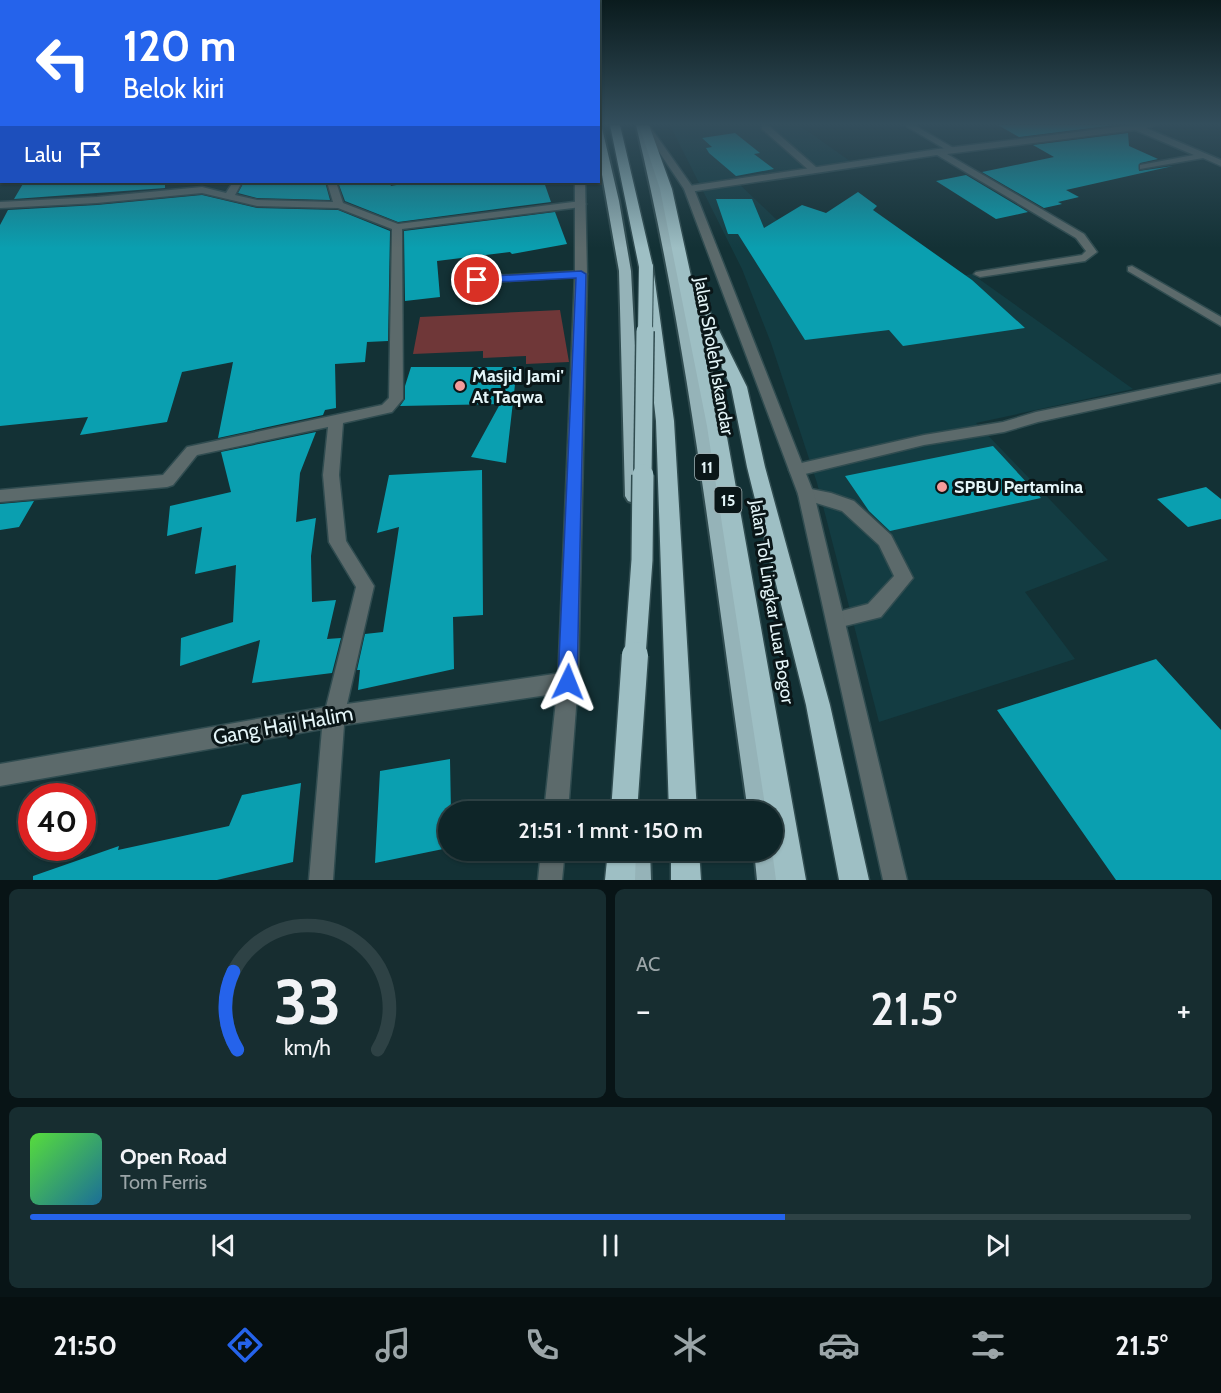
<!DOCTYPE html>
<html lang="id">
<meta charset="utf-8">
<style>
body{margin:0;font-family:Cabin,sans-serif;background:#172d30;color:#f1f3f6;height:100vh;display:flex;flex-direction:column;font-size:22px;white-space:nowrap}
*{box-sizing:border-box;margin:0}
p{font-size:20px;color:#9ba5a8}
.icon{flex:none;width:33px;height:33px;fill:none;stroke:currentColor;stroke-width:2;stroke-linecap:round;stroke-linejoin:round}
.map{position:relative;height:880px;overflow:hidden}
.side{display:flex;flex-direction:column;gap:9px;padding:9px;background:#081416;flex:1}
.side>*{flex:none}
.guide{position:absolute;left:0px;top:0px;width:600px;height:183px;box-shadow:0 2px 4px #0004,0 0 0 2px #2e4245;background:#2563eb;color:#fff;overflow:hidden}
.speed{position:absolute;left:18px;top:783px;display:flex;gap:12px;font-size:30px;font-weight:700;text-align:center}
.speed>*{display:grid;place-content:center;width:78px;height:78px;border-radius:50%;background:#0e2528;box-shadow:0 2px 4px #0004,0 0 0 2px #2e4245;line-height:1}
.speed .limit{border:9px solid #d22;background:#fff;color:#111}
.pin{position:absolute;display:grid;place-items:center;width:51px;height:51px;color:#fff;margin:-26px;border:3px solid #fff;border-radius:50%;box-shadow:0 2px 6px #0007}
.me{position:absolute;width:66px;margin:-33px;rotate:2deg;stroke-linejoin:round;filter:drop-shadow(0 0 4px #0008)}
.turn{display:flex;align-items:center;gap:21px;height:126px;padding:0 24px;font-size:27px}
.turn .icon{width:78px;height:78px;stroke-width:2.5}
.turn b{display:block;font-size:42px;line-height:51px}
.then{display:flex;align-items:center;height:57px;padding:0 24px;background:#0003;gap:12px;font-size:22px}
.big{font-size:45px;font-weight:600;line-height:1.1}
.side .tile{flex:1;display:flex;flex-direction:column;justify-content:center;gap:9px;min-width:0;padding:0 21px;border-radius:9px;background:#172d30}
.side .dial{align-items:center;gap:0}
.dial svg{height:156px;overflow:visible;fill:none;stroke:#2e4245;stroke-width:7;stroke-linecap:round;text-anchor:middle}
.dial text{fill:#f1f3f6;stroke:none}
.song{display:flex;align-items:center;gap:18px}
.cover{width:72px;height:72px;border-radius:9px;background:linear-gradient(135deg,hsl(110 70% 55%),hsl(200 70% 35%))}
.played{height:6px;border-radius:3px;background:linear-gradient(90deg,#2563eb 65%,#2e4245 65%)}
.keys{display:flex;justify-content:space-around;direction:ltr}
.heat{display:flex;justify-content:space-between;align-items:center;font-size:33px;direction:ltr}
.side .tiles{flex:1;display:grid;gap:9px;grid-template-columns:1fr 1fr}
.tile:last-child{grid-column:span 2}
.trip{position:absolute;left:438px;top:801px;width:345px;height:60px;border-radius:30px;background:#0e2528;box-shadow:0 2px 4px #0004,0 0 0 2px #2e4245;font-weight:600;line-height:60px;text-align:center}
.tab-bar{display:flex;height:96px;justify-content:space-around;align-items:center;background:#060f10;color:#9ba5a8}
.tab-bar .icon{width:42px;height:42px}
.tab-bar .active{color:#2563eb}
.tab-bar b{font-size:27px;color:#f1f3f6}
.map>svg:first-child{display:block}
.built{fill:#133c42}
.green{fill:#6f3738}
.building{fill:#0a9fb0}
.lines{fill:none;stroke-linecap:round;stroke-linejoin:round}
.service-casing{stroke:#304c50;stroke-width:3}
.minor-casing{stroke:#304c50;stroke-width:3}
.tertiary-casing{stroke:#304c50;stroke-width:3}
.trunk-casing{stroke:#304c50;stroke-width:4}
.motorway-casing{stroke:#304c50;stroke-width:3}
.service{fill:#5c6a6b;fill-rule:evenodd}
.minor{fill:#5c6a6b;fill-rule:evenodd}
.tertiary{fill:#5c6a6b;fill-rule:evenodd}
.trunk{fill:#95b3b8;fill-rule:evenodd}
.motorway{fill:#9ebfc4;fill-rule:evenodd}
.motorway-bridge-far3-casing{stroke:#304c50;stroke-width:16;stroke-linecap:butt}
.motorway-bridge-far2-casing{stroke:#304c50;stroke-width:20;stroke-linecap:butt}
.motorway-bridge-far1-casing{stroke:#304c50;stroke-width:24;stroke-linecap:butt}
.motorway-bridge-casing{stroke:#304c50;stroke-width:29;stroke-linecap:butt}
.motorway-bridge-far3{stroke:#9ebfc4;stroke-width:14}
.motorway-bridge-far2{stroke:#9ebfc4;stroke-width:17}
.motorway-bridge-far1{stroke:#9ebfc4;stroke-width:21}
.motorway-bridge{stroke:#9ebfc4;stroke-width:26}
.route{fill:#2563eb;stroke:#184099;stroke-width:1.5}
.poi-dot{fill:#f59b9a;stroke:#0a1618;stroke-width:2}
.labels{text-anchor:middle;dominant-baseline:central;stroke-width:6;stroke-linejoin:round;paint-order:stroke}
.shield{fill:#0a1618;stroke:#a3b2b5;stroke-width:1.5}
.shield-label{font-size:16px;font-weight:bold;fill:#e4f5f8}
.street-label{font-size:18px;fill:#e4f5f8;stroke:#0a1618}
.poi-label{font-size:18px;font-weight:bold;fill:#e4f5f8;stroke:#0a1618;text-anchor:start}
.near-street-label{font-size:21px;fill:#e4f5f8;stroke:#0a1618}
</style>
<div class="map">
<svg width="1221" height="880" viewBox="0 0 1221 880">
<rect width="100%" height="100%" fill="#133135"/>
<path class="built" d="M670,125h129l55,39 -117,18 120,114 115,-22 161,115 -157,34 132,137 -83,32 50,67 -196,63 -62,-239 -46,-140 -29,-74z"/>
<path class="green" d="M560,310l9,52 -43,2v-8l-43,2v-7l-70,3 7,-37z"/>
<path class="building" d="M998,125h117l-96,12z
M735,133l25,20 -6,1 20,15 -38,7 -27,-23 -3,-5 6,-1 -10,-9z
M1128,133l1,13 29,13 -18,4 -1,8 34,-5 -107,24 13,7 -21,5 4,2 -18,4 -62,-36 72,-15 -21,-12z
M966,175l62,37 -32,7 -60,-38z
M24,182h141v6l-151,11z
M244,182h81l5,18 -73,-2 -19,-5z
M338,182h51l2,4 22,-4h131l7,20 -153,20 -53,-21z
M858,192l19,14 -4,4 99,70 53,48 -122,18 -14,-16 -84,10 -67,-106h-10l-12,-35h36l12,29 38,-23 24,8z
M202,195l55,13 81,2 52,21 -2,110 -21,1 -2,20 -30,2 1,44 -11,2 -2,5 -105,23 15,-76 -51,10 -15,50 -87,13 8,-18 -88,9v-201l8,-15 89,-5z
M555,212l12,32 -55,10 -2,-2 -73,9 3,36 -35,4 -1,-70z
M411,367h106l-11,96 -35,-6 29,-53 -100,2 5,-7v-13z
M316,432l-16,41 -4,49 20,-4 -5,38 1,46 24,-2 -9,39 14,-1 -9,35 -80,10 8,-43 -80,26 1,-28 52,-16 3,-57 -41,9 7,-47 -35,9 3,-30 61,-14 -10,-40z
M993,446l48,52 -151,33 -21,-20 -24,-35z
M482,470l1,145 -30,2 1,52 -96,21 2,-20h-3l8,-36 18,-2 16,-105 -22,6 12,-58z
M1206,487l15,12v20l-33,8 -31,-28z
M34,501l-15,26 -19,3v-26z
M1156,659l65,71v150h-105l-119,-170z
M450,759l1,53h-3v36l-73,15 5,-92z
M301,783l-8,79 -76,18h-184v-4l86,-30 -1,4 111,-24 13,-31z"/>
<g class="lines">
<g class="service-casing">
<path id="service" d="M762,125h6l49,43v4h-6l-49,-43z
M904,125h10l43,25 -7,2z
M581,271l6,3 -2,2 -108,7 -6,-3 6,-3z
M806,488l25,5 23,8 37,34 22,43 -32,39 -44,11 -7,-2 -2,-6 2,-6 38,-10 26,-28 -15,-31 -37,-34 -42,-13 -2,-4 2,-4z"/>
</g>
<g class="minor-casing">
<path id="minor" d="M1133,125h23l-10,3 75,32v6l-18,-8 -63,11v-4l54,-10 -59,-25 -188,24 137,80 13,18 -12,9 -105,16 -6,-3 2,-2 106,-17 4,-4 -10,-13 -139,-83 -248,37 -5,-3 5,-3 249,-37z
M233,182h9l-7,13 22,5 76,2 -6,-20h9l7,21 55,21 183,-23 5,3 -5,3 -179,22 1,170 -11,13 -49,11 -4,52 7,66 28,45 -27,118 221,-32 7,3 3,7 -3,7 -7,3 -224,33 -11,155h-24l13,-151 -322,57v-22l326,-57 30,-120 -27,-45 -6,-67 5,-48 -131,28 -24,30 -6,2 -167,15v-12l163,-15 24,-28 195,-42 7,-7 3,-169 -54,-21 -81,-2 -55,-13 -105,10 -97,5v-6l97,-5 105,-10 24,6z
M1132,266l89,51v9l-93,-55v-4z
M1221,374v8l-183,40 -34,10 -80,13 -127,31 -6,-2 -2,-4 2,-4 6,-2 127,-29 79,-13 33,-10z"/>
</g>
<g class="tertiary-casing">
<path id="tertiary" d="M641,125h8l45,64 120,305 93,386h-24l-85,-386 -114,-305z
M575,182h10l2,92 -9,408 -10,130h-24l14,-130 17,-408z
M541,850h24l-3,30h-24z"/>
</g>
<g class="trunk-casing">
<path id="trunk" d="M598,125l4,3 17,73 12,70 12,225 -3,5 -6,2 -6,-2 -3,-5 -6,-225 -21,-119z
M636,125h8l20,73 35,173 75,441 -2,3v-3h-24c-33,-230 -58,-462 -112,-687z
M772,839l4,2 4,9 5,30h-28l-3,-30h18z
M624,850h26l1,30h-28z"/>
</g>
<g class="motorway-casing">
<path id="motorway" d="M610,125h10l33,142 21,154 23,391h-28l-13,-391 -17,-154z
M639,125h10l23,64 22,101 7,4 46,93 18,80 65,238 39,175h-30l-33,-175 -59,-238 -16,-80 -28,-59 22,98 81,454h-30l-4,-30v-38h-6l-59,-386 -47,-237z
M608,850h28l-1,30h-30z
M671,850h28l2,30h-30z"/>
</g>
<use href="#service" class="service"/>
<use href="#minor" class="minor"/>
<use href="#tertiary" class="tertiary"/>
<use href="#trunk" class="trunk"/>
<use href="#motorway" class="motorway"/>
<g class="motorway-bridge-far3-casing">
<path id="motorway-bridge-far3" d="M645,333l1,-66"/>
</g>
<g class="motorway-bridge-far2-casing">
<path id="motorway-bridge-far2" d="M643,476l2,-145"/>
</g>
<g class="motorway-bridge-far1-casing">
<path id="motorway-bridge-far1" d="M635,656l7,-96 1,-85"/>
</g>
<g class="motorway-bridge-casing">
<path id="motorway-bridge" d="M624,812l11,-157"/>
</g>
<use href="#motorway-bridge-far3" class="motorway-bridge-far3"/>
<use href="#motorway-bridge-far2" class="motorway-bridge-far2"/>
<use href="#motorway-bridge-far1" class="motorway-bridge-far1"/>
<use href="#motorway-bridge" class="motorway-bridge"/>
</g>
<linearGradient id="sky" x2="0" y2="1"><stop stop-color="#0a1b1d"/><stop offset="0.5" stop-color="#334e5c"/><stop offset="1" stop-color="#334e5c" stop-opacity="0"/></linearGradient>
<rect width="1221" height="248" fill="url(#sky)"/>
<path class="route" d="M581,271l5,3 -9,408 -3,7 -6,2 -7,-2 -3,-7 18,-404 -99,5 -5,-3 5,-3z"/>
<g class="poi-dot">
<circle cx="460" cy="386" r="6"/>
<circle cx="942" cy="487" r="6"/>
</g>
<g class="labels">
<g class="shield">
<rect x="695" y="454" width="24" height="26" rx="4.5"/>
<rect x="714.5" y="487" width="27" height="26" rx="4.5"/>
</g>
<g class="shield-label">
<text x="707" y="467">11</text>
<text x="728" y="500">15</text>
</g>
<g class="street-label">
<text transform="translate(714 356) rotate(80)">Jalan Sholeh Iskandar</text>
<text transform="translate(772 602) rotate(81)">Jalan Tol Lingkar Luar Bogor</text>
</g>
<g class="poi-label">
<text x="472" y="376">Masjid Jami'<tspan x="472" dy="21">At Taqwa</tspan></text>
<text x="954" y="487">SPBU Pertamina</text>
</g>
<g class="near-street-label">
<text transform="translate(283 725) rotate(-10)">Gang Haji Halim</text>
</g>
</g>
</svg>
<div class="speed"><div class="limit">40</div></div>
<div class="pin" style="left:477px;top:280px;background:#d93025"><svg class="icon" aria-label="arrive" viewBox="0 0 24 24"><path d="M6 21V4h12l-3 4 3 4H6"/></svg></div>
<svg class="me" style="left:568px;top:682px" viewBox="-20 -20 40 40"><path d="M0-17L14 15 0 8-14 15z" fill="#2563eb" stroke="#fff" stroke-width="4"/></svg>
<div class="trip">21:51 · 1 mnt · 150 m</div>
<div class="guide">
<div class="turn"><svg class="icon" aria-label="left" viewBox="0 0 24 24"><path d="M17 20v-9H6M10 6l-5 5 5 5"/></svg><div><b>120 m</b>Belok kiri</div></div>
<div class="then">Lalu<svg class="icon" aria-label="arrive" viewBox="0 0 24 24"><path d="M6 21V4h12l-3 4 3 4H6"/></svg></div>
</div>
</div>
<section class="side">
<div class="tiles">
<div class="tile dial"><svg viewBox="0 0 100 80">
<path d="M14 69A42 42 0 1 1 86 69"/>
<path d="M14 69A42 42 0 0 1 12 29" stroke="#2563eb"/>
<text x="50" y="56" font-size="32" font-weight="700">33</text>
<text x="50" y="72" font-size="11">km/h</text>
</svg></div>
<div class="tile"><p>AC</p>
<div class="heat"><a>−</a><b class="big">21.5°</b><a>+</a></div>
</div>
<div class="tile">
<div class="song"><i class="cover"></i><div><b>Open Road</b><p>Tom Ferris</p></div></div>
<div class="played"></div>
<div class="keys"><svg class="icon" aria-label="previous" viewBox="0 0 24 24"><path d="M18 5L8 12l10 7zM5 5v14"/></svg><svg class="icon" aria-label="pause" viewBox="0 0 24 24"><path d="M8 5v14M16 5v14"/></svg><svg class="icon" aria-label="next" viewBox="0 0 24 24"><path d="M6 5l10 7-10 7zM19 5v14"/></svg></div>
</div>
</div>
</section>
<nav class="tab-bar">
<b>21:50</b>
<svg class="icon active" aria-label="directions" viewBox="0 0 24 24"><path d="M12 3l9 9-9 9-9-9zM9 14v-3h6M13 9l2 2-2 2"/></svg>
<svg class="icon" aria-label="music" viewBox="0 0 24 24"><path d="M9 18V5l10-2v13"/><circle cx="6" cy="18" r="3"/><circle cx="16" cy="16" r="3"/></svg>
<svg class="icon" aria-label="phone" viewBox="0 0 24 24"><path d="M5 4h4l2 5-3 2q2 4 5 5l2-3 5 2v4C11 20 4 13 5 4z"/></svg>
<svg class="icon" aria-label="climate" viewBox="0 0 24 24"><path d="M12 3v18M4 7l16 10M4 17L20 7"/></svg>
<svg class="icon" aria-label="car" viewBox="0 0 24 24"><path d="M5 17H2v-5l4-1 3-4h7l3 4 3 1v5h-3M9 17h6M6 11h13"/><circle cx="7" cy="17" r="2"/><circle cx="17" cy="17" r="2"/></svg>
<svg class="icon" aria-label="filters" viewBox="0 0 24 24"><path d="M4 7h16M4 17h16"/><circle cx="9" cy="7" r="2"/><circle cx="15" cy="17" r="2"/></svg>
<b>21.5°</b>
</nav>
